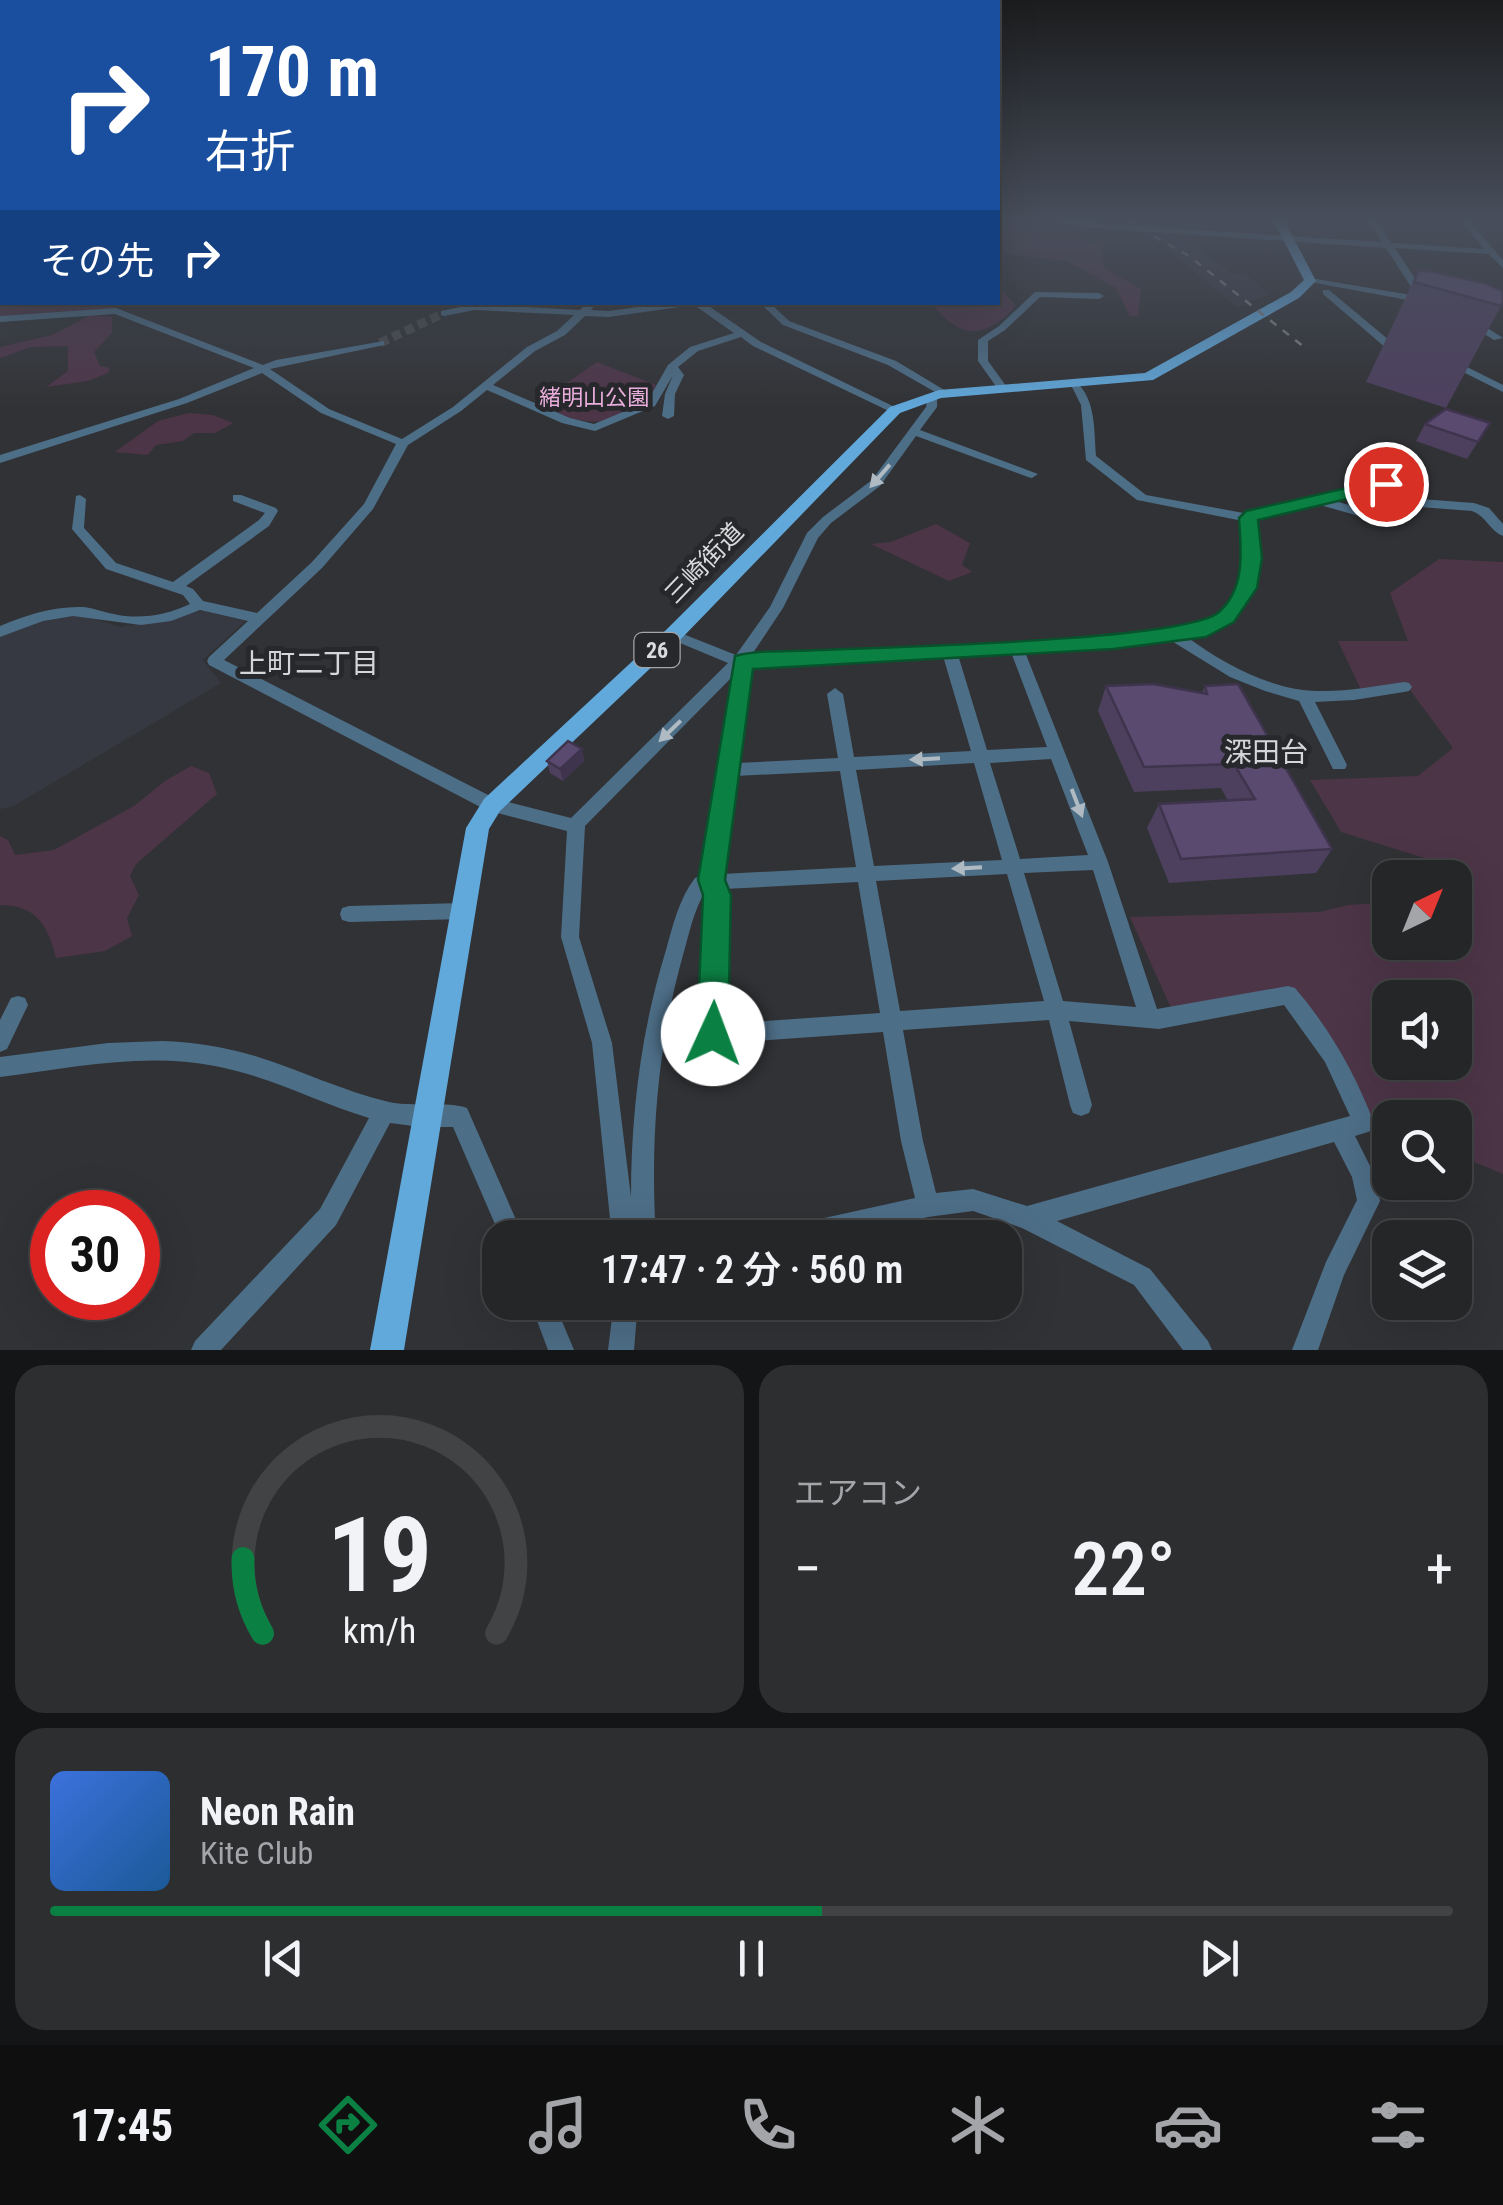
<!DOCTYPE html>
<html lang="ja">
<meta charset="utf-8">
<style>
body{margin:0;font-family:"Roboto Condensed","Noto Sans JP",sans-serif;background:#2d2e30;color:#f1f3f6;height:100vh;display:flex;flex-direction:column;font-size:38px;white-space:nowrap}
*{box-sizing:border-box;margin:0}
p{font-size:32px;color:#a3a5a8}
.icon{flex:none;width:55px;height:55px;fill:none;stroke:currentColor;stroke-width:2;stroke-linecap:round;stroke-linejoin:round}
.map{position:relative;height:1350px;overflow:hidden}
.side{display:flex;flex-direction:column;gap:15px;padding:15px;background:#141516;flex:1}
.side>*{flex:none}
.guide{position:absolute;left:0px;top:0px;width:1000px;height:305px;box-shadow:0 10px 40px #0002,0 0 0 2px #424345;background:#1a4fa0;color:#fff;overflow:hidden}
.needle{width:65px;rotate:43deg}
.buttons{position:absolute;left:1372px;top:860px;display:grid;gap:20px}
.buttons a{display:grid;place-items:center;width:100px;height:100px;border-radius:20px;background:#252628;box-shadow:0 10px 40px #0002,0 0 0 2px #424345;font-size:50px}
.speed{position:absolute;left:30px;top:1190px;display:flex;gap:20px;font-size:50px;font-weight:700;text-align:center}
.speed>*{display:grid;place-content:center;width:130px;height:130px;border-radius:50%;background:#252628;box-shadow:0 10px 40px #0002,0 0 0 2px #424345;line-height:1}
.speed .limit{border:15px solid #d22;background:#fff;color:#111}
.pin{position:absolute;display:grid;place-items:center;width:85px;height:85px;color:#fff;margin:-42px;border:5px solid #fff;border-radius:50%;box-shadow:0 2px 10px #0007}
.me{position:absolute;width:110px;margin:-55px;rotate:2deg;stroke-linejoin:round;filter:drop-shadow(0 0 8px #0008)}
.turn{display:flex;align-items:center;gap:35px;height:210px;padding:0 40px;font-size:45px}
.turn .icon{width:130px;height:130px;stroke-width:2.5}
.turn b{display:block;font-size:70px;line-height:85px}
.then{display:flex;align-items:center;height:95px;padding:0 40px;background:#0003;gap:20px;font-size:38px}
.big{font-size:75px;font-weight:600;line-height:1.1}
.side .tile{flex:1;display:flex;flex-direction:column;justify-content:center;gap:15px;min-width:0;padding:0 35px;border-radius:30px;background:#2d2e30}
.side .dial{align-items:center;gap:0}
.dial svg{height:260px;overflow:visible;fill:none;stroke:#424345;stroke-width:7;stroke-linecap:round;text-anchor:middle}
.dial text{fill:#f1f3f6;stroke:none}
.song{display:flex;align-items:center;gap:30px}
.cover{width:120px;height:120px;border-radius:15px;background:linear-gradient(135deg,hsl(220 70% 55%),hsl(210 70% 35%))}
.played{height:10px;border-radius:5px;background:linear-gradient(90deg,#0b8043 55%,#424345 55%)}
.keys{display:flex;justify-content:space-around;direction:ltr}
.heat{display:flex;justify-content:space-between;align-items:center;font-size:55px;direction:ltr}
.side .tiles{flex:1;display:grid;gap:15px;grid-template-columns:1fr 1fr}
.tile:last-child{grid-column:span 2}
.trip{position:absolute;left:482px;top:1220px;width:540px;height:100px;border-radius:30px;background:#252628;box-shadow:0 10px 40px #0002,0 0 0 2px #424345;font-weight:600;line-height:100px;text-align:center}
.menu{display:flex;height:160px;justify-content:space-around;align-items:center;background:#0f0f10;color:#a3a5a8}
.menu .icon{width:70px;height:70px}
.menu .active{color:#0b8043}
.menu b{font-size:45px;color:#f1f3f6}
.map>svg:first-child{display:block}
.built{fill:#373942}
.green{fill:#4d3548;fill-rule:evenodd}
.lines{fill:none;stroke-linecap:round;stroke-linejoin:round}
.minor-tunnel{stroke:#4a4b4e;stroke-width:9;stroke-dasharray:9 5;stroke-linecap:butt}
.minor{fill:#4d6e87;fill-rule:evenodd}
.major{fill:#61a8db;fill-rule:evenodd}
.rail{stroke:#7e7e81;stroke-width:2.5;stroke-dasharray:8 8;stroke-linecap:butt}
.wall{fill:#4d405f}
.shaded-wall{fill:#3f344e}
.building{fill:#5a4a6f;stroke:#3f344e;stroke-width:2.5}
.oneway{fill:#b0bac3}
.route{fill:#0b8043;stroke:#07532c;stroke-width:2.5}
.labels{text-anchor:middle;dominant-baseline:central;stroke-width:10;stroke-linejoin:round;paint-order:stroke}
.far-park-label{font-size:22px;fill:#eaaedd;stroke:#27282b}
.shield{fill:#27282b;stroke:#a5a5a8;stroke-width:2.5}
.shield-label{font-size:22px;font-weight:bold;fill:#dbdbdd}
.street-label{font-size:25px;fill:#dbdbdd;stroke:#27282b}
.neighbourhood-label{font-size:28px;fill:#d5d6d9;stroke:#27282b}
</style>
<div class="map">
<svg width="1503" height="1350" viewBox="0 0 1503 1350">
<rect width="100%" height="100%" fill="#313235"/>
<path class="built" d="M1120,220h18l57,27 40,28 10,-1 25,20 -21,8 2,3 -14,2 -76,-63z
M203,611l42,10 -42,39 18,23 -209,124 -12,2v-172l51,-21h34l35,11z"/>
<path class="green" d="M1002,220h39l-4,12 6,7h39l20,7 2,22 37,21 -3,27h-8l-14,-28 -49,-27 -57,-7 -12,-6v-8l7,-8 -7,-2z
M2,243v59l133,1c-19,9 -106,10 -135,13z
M998,286l18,20c-31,34 -56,34 -85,-3l67,-1z
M91,315l21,2v16l-18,19 6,14 10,2 -2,5 -20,8 -42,6 22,-16v-25l-37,1 -31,11v-11l52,-12z
M597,362l59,23c-20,46 -82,45 -117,17z
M189,413l24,2 20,8 -18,10h-21l-11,8 -27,4 -8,10 -33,-3 43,-31z
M936,524l34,19 -8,22 10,7 -23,9 -78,-37 20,-2z
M1439,559l64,3v612l-48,-20v-36h-65v10l-28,-12 -74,-120 -112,23 -46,-102 190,-5 28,-7 42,-3v40h65v-45l3,-1 -3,-18 -10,-1 -14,-17 -90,-28 -31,-52 108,-4 35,-28 -46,-62 -46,4 -23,-49h70l-18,-48zM1390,998h65v64h-65z
M191,766l18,7 8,21 -81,70 -6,12 9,19 -12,23 5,18 -27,15 -49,7c-8,-33 -20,-53 -56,-53v-69l8,4 7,15 39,-5 80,-44 31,-25z"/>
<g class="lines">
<path class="minor-tunnel" d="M380,343l64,-30"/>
<path class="minor" d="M1047,220l335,22 -14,-22h8l15,23 93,6 -24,-29h8l35,40v8l-14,-14 -94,-6 34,52 -5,3 -119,-22 5,-3 107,18 -31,-48 -305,-21z
M1323,290h6l72,60v4h-8l-70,-60z
M1035,292l64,1 5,3 -5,3 -59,-2 -35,33 -17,11v20l21,29 -9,2 -22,-31v-21l21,-14z
M588,302h10l-7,8 18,1 63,-9h31l58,40 140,68 -2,2h-8l-138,-66 -12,-9 -43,14 -20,16 6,8 -9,19 -1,22 -6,3 -6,-3 3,-22 8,-19 -18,31 -60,25 -33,-8 -75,-33 -26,21 -53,34 -35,64 -51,59 -98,92 272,139 75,19 157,-155 -60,-25 -2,-3 2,-3h10l58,23 34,-48 37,-74 16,-16 49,-37 54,-73 2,-13 9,2v11l-17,23 118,44 -6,4 -4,-1 -112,-41 -36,50 -49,37 -13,15 -35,70 -32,48 362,-19 83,-10 25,-13 19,-27 5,-29 -2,-37 -106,-21 -51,-40 -5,-55 -10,-20 5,-3c20,17 18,49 20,74l50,39 103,19 167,-40 6,4 -2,3 -85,20 24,7 48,-10 67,5 15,5 14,16v12c-13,-5 -17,-20 -31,-25l-65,-5 -48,10 -39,-11 -64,15c1,22 5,44 -2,65 -9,29 -38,49 -67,52 37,27 84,53 130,54 29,1 58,-5 87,-9l5,1 3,4 -3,4 -5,1 -50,8 -39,2 32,63 -2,4h-12l-34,-68 -34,-10 -35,-14 -60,-37 -57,7 -88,5 83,210 49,147 131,-23 7,2c35,41 60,85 79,135l-3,8 -16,5 19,38 6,27 -36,74 -26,75h-26l34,-88 31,-62 -5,-23 -18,-35 -277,79 93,48 58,72 4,9h-29l-49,-65 -112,-57 -49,-17 -45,6 -87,21h-64l3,-8 8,-4 127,-28 -14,-57 -18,-109 -170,12 -7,-3 -3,-7 3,-144c-12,19 -17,44 -23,65 -26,93 -33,187 -27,283h-44l-20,-195 -31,-106 6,-106 -81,-21 -277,-145 -2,-4 2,-4 39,-36 -48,-11 -29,11 -30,4 -68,-9 -30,5 -43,16v-11c26,-11 54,-20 83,-19 11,1 20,5 31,7 25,6 53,1 76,-10l-7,-9 -77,-26 -34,-40 4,-33 4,-1 6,4 -2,29 32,35 57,19 86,-62 6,-7 -32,-12v-6h8l35,13 2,3 -9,15 -83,60 7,3 10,12 54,12 55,-51 52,-58 32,-60 -75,-31 -59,-40 -75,30 -187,60v-8l179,-56 75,-31 -139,-54 -115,8v-6l116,-8 147,57 13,-5 108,-19v4l-114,24 59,40 73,30 51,-32 74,-60 30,-16 17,-16 -99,-5 -31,6 -3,-1v-4l34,-7 105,6zM694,305l40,28 -44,14 -22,18 -21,37 -53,22 -24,-6 -77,-33 42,-34 30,-16 20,-19 24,1zM1011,652l36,95 -60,3 -29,-95zM943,656l28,95 -117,6 -11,-63 -8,-6 -8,6 11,64 -101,5 13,-96zM733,676l-29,199 -9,3c-16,21 -22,47 -29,72 -25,81 -35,163 -35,247l-19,-154 -33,-106 6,-111zM1051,759l37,96 -68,4 -30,-96zM974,763l28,97 -128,6 -18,-96zM840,771l16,96 -134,7 13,-98zM1093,870l43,137 -73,-6 -39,-128zM1007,874l37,127 -144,10 -24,-130zM858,882l22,131 -157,11 3,-129 -2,-6zM1284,1005l41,57 25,54 -323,90 -54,-17 -37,4 -13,-52 -20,-111 146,-10 21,85 3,8 8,3 8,-3 3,-8 -23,-84 90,8z
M759,302h10l20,19 107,40 55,33 -9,2 -54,-31 -105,-40z
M1467,319h6l30,19 -9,2 -27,-17z
M1449,358l54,27v7l-58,-29v-4z
M463,903l7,2 2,6 -2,6 -7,2 -114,3 -7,-2 -2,-6 2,-6 7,-2z
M18,996l7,2 3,7 -21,44 -7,3v-32l11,-22z
M162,1041c32,1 62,6 93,15 45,14 88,35 134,46 23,5 59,-1 78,6l57,130h-23l-48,-111h-32l-31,-4 -54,102 -115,125h-30l4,-9 125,-132 49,-91c-52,-16 -100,-42 -154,-52 -71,-14 -144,2 -215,11v-20l108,-14z
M530,1302h24l20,48h-26z
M614,1302h24l-4,48h-26z"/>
<path class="major" d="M1273,220h11l32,61 -17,17 -146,82 -212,18 -41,15 -220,227 -180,171 -11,18 -85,521h-34l96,-522 18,-29 182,-169 224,-223 49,-17 206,-17 146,-81 13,-12z"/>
<path class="rail" d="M1126,220l63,36 115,91"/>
</g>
<path class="wall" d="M1418,271l83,35 -55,102 -80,-26z
M1490,423l-23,36 -51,-18 9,-17z
M1106,686l96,7 3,-7 127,163 -16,24 -147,10 -22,-55 12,-24 69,-3 -7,-13 -87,4 -36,-81z
M582,749l2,12 -21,20 -13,-8 -3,-12z"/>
<path class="shaded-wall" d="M582,749l2,12 -21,20 -3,-12z"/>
<path class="building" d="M1418,271h11l55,12 19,8v11l-2,4 -87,-24z
M1446,409l44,14 -12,19 -53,-18z
M1153,684l54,10 -2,-8 33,-2 94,165 -151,10 -22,-55 96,-5 -21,-35 -90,3 -38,-81z
M568,741l14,8 -22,20 -13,-8z"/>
<defs><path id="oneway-solid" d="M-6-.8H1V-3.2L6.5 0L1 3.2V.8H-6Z" transform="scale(2.5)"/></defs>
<g class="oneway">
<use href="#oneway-solid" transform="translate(880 476) rotate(131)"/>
<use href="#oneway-solid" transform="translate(670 731) rotate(136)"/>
<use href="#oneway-solid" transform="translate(925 759) rotate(177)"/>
<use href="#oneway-solid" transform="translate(1077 803) rotate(69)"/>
<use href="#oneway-solid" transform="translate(967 868) rotate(177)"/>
</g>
<linearGradient id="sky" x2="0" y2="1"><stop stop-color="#1b1c1d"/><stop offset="0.54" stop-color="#484f5c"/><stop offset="1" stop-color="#484f5c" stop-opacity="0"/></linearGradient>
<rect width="1503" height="409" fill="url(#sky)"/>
<path class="route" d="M1386,479l9,5 -2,4 -135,32 4,38 -5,30 -23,34 -28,15 -93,12 -360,20 -28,211 6,15 -3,139 -4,10 -11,5 -11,-5 -5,-10 6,-139 -5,-15 37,-224c26,-7 57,-4 84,-6 62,-3 367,-9 400,-38 27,-24 22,-62 20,-94l7,-7z"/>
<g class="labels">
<g class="far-park-label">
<text x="594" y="397">緒明山公園</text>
</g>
<rect class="shield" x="634.5" y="633" width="45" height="34" rx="8"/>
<g class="shield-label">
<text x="657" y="650">26</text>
</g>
<g class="street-label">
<text transform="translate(704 563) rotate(-46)">三崎街道</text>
</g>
<g class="neighbourhood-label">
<text x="309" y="663">上町二丁目</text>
<text x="1266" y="752">深田台</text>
</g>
</g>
</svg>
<div class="buttons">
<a><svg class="needle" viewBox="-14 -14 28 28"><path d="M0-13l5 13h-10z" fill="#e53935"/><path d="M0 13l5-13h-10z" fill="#a3a5a8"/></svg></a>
<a><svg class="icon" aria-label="sound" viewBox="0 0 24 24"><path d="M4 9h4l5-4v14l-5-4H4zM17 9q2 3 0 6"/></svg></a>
<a><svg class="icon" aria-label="search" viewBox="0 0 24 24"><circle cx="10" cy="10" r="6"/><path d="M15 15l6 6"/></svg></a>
<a><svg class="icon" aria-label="layers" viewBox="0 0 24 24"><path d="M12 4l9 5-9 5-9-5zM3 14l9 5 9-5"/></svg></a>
</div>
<div class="speed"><div class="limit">30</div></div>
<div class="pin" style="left:1386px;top:484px;background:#d93025"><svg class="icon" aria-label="arrive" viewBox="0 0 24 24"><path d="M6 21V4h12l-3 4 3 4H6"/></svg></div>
<svg class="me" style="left:713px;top:1034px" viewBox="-20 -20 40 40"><circle r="19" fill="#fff"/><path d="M0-13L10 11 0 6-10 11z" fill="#0b8043"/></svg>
<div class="trip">17:47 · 2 分 · 560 m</div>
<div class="guide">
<div class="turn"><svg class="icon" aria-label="right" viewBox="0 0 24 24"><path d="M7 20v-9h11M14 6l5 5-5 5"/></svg><div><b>170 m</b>右折</div></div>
<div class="then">その先<svg class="icon" aria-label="right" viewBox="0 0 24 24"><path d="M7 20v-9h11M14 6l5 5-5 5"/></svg></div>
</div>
</div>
<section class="side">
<div class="tiles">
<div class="tile dial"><svg viewBox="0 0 100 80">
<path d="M14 69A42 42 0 1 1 86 69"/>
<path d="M14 69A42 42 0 0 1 8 46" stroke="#0b8043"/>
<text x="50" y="56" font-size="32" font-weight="700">19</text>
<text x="50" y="72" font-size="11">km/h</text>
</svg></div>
<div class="tile"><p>エアコン</p>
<div class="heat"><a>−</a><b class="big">22°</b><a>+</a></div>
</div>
<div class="tile">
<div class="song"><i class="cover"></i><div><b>Neon Rain</b><p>Kite Club</p></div></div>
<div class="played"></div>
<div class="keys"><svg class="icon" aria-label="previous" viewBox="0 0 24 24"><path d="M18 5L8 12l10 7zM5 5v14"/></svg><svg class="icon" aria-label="pause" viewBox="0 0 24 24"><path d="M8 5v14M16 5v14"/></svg><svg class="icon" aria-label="next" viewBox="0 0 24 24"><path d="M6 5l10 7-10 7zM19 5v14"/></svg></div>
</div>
</div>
</section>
<nav class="menu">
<b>17:45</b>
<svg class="icon active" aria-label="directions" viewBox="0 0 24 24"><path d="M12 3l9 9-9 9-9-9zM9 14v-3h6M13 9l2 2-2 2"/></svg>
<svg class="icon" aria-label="music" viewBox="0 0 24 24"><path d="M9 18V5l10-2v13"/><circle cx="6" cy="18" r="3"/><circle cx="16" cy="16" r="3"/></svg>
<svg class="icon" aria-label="phone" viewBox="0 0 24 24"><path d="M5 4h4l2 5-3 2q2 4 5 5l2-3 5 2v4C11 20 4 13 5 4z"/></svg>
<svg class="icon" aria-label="climate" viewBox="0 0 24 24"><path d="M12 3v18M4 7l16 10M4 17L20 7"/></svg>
<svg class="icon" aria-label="car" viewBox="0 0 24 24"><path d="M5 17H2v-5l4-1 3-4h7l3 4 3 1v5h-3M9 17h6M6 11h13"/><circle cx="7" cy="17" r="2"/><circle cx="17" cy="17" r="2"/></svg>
<svg class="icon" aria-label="filters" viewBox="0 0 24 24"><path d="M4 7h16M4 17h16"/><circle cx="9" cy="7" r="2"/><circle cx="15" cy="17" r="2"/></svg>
</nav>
